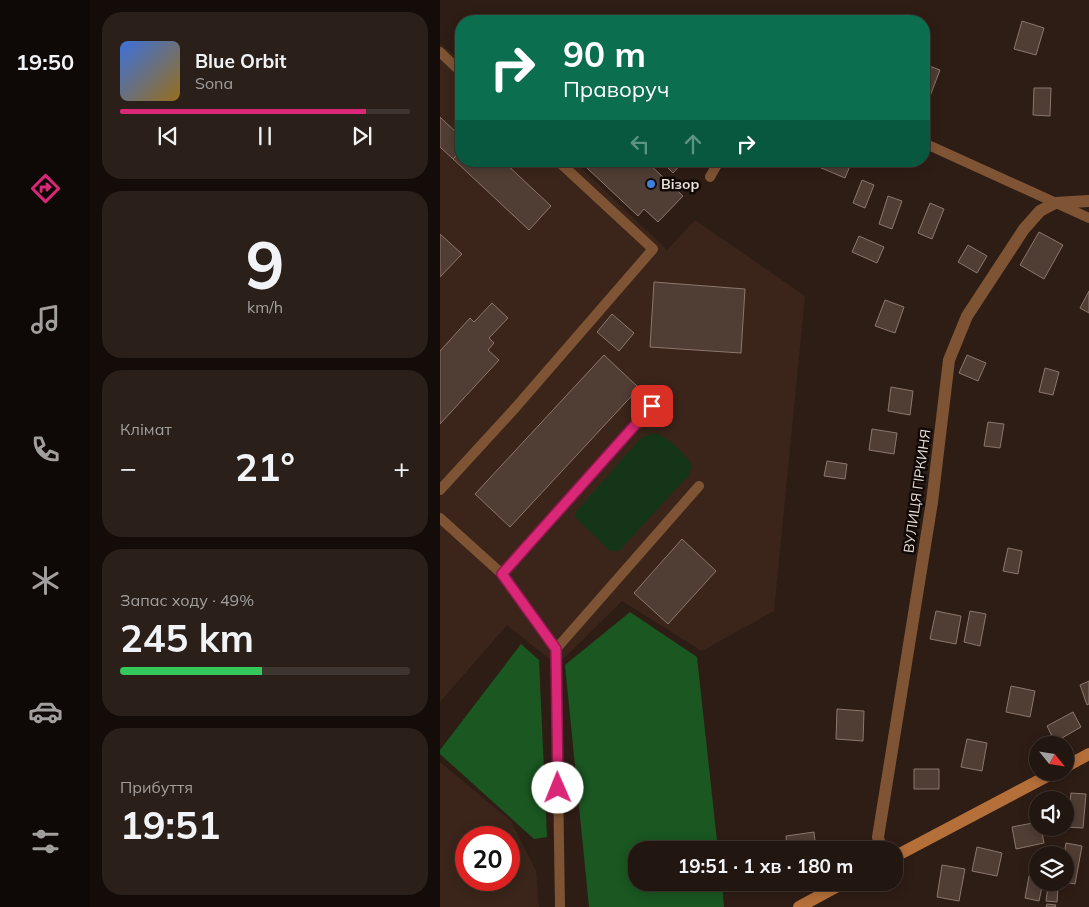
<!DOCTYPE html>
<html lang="uk">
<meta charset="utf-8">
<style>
body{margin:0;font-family:Mulish,sans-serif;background:#2a1f19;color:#f1f3f6;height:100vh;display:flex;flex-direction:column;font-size:19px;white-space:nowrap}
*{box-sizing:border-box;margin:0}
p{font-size:16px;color:#a29f9f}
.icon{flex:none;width:28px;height:28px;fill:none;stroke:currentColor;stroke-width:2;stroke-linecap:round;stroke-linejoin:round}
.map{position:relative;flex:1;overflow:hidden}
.sheet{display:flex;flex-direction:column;gap:12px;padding:12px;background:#130c09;width:350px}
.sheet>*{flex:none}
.banner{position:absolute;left:15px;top:15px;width:475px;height:152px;border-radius:20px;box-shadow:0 2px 12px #0003,0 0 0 1px #3f3530;background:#0b6e4f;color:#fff;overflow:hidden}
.needle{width:32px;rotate:120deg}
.tools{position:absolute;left:589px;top:736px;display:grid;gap:10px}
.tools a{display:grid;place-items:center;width:45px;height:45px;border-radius:50%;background:#221610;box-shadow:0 2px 12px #0003,0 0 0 1px #3f3530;font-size:25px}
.speed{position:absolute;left:15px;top:826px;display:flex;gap:10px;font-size:25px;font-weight:700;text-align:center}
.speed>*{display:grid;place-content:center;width:65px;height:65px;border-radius:50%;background:#221610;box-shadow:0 2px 12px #0003,0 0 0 1px #3f3530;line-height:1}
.speed .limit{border:8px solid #d22;background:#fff;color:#111}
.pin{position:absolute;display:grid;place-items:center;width:42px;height:42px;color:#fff;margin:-21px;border-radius:10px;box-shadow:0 2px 8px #0006}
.me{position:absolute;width:55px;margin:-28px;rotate:359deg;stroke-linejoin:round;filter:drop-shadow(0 0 4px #0008)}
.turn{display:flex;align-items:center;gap:18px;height:105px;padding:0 25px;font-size:22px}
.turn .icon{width:65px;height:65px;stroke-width:2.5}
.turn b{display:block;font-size:35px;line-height:42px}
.lanes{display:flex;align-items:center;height:48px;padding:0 25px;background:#0003;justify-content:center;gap:25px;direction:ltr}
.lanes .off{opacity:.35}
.big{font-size:38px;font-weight:700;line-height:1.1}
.sheet .widget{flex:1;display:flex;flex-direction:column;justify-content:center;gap:8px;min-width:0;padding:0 18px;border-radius:20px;background:#2a1f19}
.sheet .dial{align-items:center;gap:0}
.dial b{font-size:65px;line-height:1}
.song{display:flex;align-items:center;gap:15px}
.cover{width:60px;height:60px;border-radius:8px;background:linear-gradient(135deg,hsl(220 70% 55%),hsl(40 70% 35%))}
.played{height:5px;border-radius:2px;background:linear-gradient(90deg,#db2777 85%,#3f3530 85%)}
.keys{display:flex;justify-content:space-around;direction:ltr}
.heat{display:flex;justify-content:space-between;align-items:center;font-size:28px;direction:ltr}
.charge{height:8px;border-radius:4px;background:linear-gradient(90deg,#34c759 49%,#3f3530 0)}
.trip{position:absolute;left:188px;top:841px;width:275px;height:50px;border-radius:20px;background:#221610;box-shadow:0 2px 12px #0003,0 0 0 1px #3f3530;font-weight:700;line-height:50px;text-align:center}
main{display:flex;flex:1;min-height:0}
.menu{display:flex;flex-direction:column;width:90px;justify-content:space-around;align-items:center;background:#0e0906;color:#a29f9f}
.menu .icon{width:35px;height:35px}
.menu .current{color:#db2777}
.menu b{font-size:22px;color:#f1f3f6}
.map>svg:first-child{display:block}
.built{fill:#3b251a;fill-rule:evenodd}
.green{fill:#143517}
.forest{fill:#1a5721}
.building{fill:#503d34;stroke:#8c776d}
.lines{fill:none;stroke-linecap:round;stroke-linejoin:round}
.lane{stroke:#7f5434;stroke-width:10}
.street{stroke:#7f5434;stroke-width:12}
.secondary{stroke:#b56f39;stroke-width:12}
.route-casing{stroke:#8e194d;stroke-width:12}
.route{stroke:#db2777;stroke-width:9}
.shop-dot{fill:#3f7fe0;stroke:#100906;stroke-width:2}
.labels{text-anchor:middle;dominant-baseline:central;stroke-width:5;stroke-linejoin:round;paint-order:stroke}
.poi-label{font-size:14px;font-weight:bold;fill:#ebdfda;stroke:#100906;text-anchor:start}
.street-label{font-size:14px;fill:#ebdfda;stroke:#100906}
</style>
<main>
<nav class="menu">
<b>19:50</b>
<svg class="icon current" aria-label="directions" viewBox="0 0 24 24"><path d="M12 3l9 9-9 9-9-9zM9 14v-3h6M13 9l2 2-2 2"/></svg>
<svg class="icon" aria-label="music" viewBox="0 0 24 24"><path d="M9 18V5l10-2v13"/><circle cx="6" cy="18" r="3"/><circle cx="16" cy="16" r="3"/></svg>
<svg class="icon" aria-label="phone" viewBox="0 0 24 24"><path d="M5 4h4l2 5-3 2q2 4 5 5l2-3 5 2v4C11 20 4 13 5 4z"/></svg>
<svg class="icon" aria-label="climate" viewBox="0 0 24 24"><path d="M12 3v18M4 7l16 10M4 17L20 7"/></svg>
<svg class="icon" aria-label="car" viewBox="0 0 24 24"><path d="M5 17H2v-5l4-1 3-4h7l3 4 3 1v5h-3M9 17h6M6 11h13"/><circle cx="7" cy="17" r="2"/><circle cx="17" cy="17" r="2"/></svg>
<svg class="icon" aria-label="filters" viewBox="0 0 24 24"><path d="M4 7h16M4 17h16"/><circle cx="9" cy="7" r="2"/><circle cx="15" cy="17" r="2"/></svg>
</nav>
<section class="sheet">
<div class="widget">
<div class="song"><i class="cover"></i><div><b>Blue Orbit</b><p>Sona</p></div></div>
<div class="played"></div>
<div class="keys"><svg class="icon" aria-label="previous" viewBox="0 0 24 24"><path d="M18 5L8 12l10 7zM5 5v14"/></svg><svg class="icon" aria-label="pause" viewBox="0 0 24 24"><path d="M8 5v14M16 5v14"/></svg><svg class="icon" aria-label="next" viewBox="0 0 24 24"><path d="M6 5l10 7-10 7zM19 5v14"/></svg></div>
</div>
<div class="widget dial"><b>9</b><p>km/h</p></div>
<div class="widget"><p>Клімат</p>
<div class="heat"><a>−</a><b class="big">21°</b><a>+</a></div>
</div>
<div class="widget"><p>Запас ходу · 49%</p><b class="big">245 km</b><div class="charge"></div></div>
<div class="widget"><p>Прибуття</p><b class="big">19:51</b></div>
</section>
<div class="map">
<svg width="649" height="907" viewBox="0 0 649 907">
<rect width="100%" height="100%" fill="#2e1d15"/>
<path class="built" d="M0,43l21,18v100h113l93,89 28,-30 110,76 -31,315 -72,40 -80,-50 -65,64 -50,-40 -67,77z
M0,762l71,59 25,50 3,36h-99zM26,838h43v42h-43z"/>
<path class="green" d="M216,433c14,6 27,19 36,32l-3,10 -70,76h-9l-35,-34v-4l65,-74 8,-4z"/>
<path class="forest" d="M190,612l67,45 21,193h-82v32l86,1 2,24h-135l-24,-242z
M81,644l18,16 8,177 -13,2 -94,-85v-4z"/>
<path class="building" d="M582,21l22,7 -8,27 -22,-6z
M484,64l16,6 -10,26 -6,-2z
M594,88h17l-1,28 -17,-1z
M0,117l21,20v14l-8,8 -13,-12z
M21,151v10h42l48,45 -22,24 -76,-71z
M153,161h53l37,35 -25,26 -14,-13 -6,7 -51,-48z
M221,161h23l-11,12z
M382,161h30l-7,17 -26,-11z
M422,180l12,5 -9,23 -12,-5z
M448,196l14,5 -10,28 -13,-5z
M490,203l14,6 -12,30 -14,-6z
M599,232l24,13 -19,34 -24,-14z
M0,234l22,20 -22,23z
M419,236l25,11 -7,16 -25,-11z
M528,245l19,11 -10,17 -19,-11z
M214,282l91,7 -4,64 -91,-6z
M649,291v22l-9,-5z
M445,300l19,7 -9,26 -20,-7z
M52,303l16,15 -19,20 5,5 -6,7 11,10 -59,64v-73l30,-33 4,4z
M172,314l22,19 -15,18 -22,-19z
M164,355l35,33 -129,139 -35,-33z
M527,355l19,8 -8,18 -19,-8z
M605,368l14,4 -6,23 -14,-3z
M451,387l22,4 -3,24 -22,-4z
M548,422l16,2 -4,24 -16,-2z
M432,429l25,4 -3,21 -25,-4z
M387,461l20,3 -2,15 -21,-3z
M242,539l34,32 -48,53 -34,-31z
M568,548l14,3 -4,23 -15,-3z
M496,611l25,5 -5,28 -26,-5z
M530,611l16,3 -6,32 -16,-4z
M649,681v23l-2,1 -7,-20z
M571,686l24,5 -5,26 -24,-5z
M397,709l27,2 -1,30 -27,-2z
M633,712l8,15 -26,15 -8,-16z
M527,739l20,4 -5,28 -21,-4z
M474,769h25v20h-25z
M631,793l15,1 -3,34 -16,-1z
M598,822v6h3l3,15 -28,6 -4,-22z
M374,832l2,18h-29l-1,-14z
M626,843l16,3 -7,38 -10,-2 -1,-27z
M319,847v3h-23z
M537,847l25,6 -5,23 -25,-5z
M502,865l23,4 -6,32 -22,-4z
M589,876l9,2v4h5l-4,19 -14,-3z
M608,887l10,1 -1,14 -11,-1z
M607,904l9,1 -1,2h-9z"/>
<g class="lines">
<path class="lane" d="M0,52l21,20
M484,143l165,75
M270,177l9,-16
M0,490l76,-83 137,-158 -95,-88
M0,518l62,56 54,75 4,258
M62,574l150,-168
M116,649l143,-163"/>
<path class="street" d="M441,850l-3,-13 54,-335 17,-142 18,-44 57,-87 16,-18 15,-8 34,-2"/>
<path class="secondary" d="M625,767l24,-13
M454,857l161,-85
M359,907l46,-25"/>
</g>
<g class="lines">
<g class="route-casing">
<path id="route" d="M118,788l-2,-139 -54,-75 150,-168"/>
</g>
<use href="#route" class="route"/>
</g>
<circle class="shop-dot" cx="211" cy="184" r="5"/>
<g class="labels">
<g class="poi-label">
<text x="221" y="184">Візор</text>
</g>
<g class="street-label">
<text transform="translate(477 491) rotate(-82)">ВУЛИЦЯ ГІРКИНЯ</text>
</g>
</g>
</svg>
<div class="tools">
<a><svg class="needle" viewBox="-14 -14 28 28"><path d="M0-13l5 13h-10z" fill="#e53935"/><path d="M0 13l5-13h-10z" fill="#a29f9f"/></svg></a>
<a><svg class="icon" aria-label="sound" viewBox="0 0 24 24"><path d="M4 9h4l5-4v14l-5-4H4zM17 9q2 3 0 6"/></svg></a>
<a><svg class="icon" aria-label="layers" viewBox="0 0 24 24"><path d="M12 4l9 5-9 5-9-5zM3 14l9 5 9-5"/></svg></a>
</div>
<div class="speed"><div class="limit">20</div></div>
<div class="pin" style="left:212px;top:406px;background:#d93025"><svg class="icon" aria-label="arrive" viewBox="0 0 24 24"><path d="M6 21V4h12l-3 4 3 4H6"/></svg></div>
<svg class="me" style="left:118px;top:788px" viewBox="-20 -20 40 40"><circle r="19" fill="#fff"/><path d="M0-13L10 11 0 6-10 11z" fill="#db2777"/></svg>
<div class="trip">19:51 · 1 хв · 180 m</div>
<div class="banner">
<div class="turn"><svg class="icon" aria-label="right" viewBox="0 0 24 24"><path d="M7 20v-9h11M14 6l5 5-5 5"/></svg><div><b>90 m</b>Праворуч</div></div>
<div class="lanes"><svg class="icon off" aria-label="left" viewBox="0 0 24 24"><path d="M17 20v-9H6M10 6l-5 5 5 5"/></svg><svg class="icon off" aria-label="ahead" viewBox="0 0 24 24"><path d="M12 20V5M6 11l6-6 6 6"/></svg><svg class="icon" aria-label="right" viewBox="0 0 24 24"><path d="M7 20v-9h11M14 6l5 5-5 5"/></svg></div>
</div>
</div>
</main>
